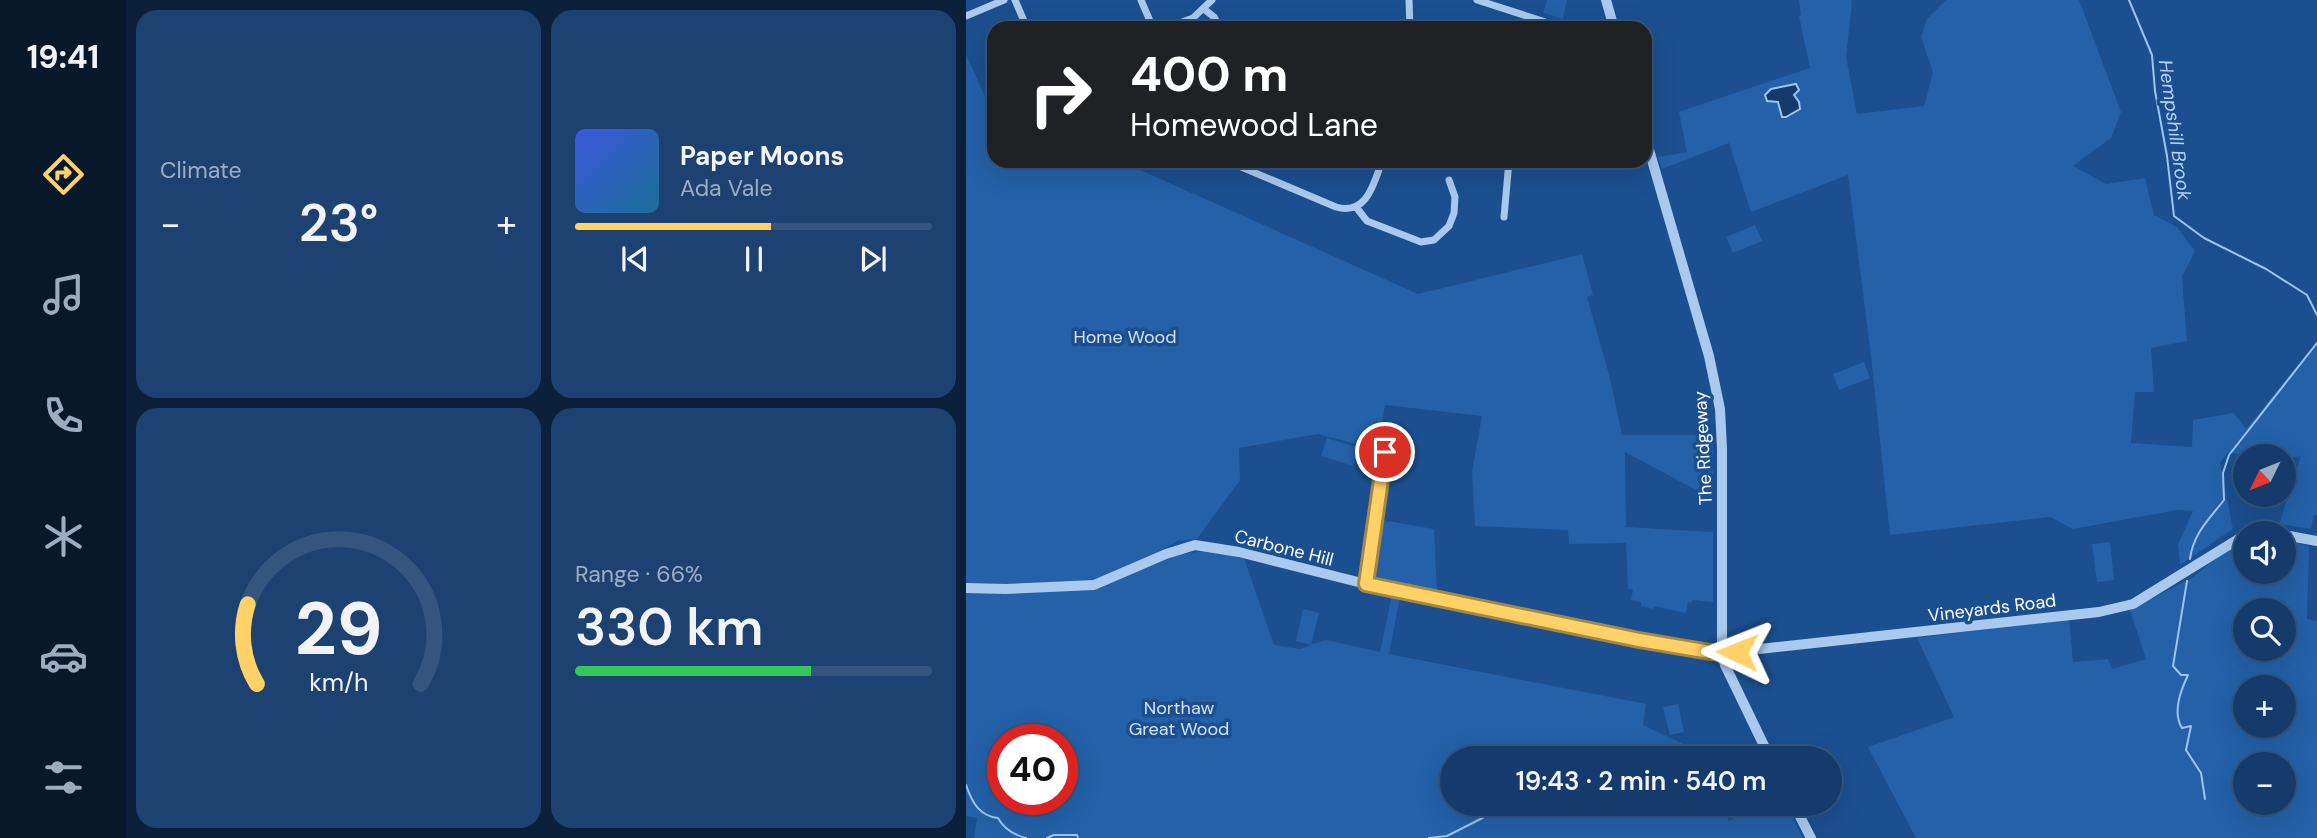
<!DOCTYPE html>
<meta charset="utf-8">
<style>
body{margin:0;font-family:"DM Sans",sans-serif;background:#1d4271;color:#f1f3f6;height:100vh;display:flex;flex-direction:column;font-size:26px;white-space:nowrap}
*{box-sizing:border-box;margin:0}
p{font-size:23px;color:#9dadc1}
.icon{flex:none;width:38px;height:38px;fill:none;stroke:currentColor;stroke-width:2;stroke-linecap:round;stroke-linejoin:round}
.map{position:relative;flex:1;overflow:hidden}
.sheet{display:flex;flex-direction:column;gap:10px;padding:10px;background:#0b203b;width:840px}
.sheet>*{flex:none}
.banner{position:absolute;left:21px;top:21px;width:665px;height:147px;border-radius:21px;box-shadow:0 7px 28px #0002,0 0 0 2px #33557e;background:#202124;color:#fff;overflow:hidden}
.needle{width:46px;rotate:227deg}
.controls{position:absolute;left:1267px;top:444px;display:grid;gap:14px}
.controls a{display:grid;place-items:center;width:63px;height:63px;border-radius:50%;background:#143b6b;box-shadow:0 7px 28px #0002,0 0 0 2px #33557e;font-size:35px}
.speed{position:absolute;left:21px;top:724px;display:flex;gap:14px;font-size:35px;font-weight:700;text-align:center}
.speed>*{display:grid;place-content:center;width:91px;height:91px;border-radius:50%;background:#143b6b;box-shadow:0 7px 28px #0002,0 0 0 2px #33557e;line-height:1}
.speed .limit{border:10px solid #d22;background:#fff;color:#111}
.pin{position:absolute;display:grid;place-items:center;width:60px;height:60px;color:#fff;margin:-30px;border:4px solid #fff;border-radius:50%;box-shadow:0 2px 7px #0007}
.me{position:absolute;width:77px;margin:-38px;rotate:272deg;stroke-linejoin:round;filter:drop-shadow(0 0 5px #0008)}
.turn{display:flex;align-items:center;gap:24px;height:147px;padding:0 28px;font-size:32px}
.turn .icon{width:91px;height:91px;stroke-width:2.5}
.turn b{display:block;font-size:49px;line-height:60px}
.big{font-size:52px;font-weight:600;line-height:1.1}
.sheet .widget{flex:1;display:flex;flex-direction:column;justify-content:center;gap:10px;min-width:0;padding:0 24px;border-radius:21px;background:#1d4271}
.sheet .dial{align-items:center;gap:0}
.dial svg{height:182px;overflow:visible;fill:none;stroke:#33557e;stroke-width:7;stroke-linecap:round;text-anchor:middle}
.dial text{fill:#f1f3f6;stroke:none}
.song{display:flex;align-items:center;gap:21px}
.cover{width:84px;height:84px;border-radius:10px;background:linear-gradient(135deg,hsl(230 70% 55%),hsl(200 70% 35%))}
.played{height:7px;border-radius:4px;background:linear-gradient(90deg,#ffd166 55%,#33557e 55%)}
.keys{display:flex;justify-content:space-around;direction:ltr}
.heat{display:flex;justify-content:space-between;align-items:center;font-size:38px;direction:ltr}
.charge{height:10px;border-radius:5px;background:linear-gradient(90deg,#34c759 66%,#33557e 0)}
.sheet .tiles{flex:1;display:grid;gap:10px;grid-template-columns:repeat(2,1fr)}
.trip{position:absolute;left:474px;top:746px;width:402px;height:70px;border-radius:35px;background:#143b6b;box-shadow:0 7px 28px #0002,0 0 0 2px #33557e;font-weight:600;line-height:70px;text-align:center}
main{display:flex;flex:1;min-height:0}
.menu{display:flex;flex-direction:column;width:126px;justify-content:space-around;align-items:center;background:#08182b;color:#9dadc1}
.menu .icon{width:49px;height:49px}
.menu .current{color:#ffd166}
.menu b{font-size:32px;color:#f1f3f6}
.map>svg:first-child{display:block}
.green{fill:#2461a8;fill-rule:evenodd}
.water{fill:#123a6d;stroke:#9cc4f0;stroke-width:2}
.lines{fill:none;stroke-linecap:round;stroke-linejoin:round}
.stream{stroke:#9cc4f0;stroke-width:2}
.minor{stroke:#a9c9ee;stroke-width:7}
.tertiary{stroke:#a9c9ee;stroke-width:10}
.route-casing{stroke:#a68842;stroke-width:18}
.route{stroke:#ffd166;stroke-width:12}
.labels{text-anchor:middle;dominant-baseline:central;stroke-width:7;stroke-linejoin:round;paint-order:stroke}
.park-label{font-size:18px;fill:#cfe3fa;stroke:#1b4f8f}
.street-label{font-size:18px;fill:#fff;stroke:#1b4f8f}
.water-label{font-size:19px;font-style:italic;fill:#b5d3f5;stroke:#1b4f8f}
</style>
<main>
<nav class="menu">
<b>19:41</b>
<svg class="icon current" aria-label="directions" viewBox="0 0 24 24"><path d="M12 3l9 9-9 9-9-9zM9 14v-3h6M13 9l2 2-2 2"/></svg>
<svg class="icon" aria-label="music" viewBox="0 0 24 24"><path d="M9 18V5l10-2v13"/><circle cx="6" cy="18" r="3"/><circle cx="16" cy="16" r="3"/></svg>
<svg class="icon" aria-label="phone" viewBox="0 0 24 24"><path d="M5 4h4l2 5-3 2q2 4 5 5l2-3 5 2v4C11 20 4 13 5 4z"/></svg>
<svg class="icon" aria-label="climate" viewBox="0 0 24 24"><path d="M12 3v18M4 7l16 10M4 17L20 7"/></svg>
<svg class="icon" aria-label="car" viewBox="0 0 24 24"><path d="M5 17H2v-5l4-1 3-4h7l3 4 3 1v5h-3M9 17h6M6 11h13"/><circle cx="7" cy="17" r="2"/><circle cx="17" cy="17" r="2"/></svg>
<svg class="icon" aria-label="filters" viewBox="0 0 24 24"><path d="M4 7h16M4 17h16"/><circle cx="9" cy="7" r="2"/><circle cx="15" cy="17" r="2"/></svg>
</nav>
<section class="sheet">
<div class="tiles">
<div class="widget"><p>Climate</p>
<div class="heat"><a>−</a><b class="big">23°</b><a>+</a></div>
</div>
<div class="widget">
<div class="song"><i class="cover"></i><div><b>Paper Moons</b><p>Ada Vale</p></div></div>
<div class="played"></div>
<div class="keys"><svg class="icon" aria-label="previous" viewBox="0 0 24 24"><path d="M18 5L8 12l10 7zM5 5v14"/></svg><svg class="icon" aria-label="pause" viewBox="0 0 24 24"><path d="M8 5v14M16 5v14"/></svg><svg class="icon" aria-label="next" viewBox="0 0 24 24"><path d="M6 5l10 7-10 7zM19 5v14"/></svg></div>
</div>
<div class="widget dial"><svg viewBox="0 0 100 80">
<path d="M14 69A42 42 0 1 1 86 69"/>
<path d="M14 69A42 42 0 0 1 10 34" stroke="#ffd166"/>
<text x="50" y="56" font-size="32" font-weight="700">29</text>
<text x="50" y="72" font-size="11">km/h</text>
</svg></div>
<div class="widget"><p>Range · 66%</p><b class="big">330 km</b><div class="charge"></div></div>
</div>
</section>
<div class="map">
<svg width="1351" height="838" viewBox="0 0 1351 838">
<rect width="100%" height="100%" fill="#1b4f8f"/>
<path class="green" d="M581,0h20l-4,19 -20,-6z
M833,0h52l1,2 -6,55 11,57 67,-8 9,-34 -12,-35 6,-18 19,-19h133l42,112 -10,26 -38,28 33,18 39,-6 9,37 23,12 18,24 -13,26 5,64 -36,7 3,44h-19l-4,51 61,4 1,-27 41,-7 12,16 71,-88v174h-3l-3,14 -32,-5 22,-68 -17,3v-2l-57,-4 -7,10 13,66 -53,36 -2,-21 15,-33 -16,-1 -104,19 -23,-12 -160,18 -19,-179 -23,-181 -97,37 -22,-69 -67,26 -4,-12 29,-5c-3,-13 -5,-26 -8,-40l131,-44 -11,-52 2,-1z
M0,54l28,63v44h126l298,133 164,-40 11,41 -6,2 23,81 12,57h91v64l-88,-47 1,75 87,5v70l-21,-2v3l-4,-1 -2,11 -32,-7 -1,3 -12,-3v-4l-10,-2 2,-10 -5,-1 -2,-46 -57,1 -1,-14 -93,-4 -3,-54 10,-56 -97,-11 -7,45 -60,-16 -79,14 1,32 -43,59 -19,2 -77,42 81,-29 23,-3 39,7 30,87 26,4 11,-4 -15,-4 7,-32 16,4 -8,32 15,-5 54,12 12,-57 8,2 -11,57 257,50 -3,21 49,23 5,10h-245v45h268l9,18 34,-18h22l18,35h-829l3,-20 -11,-2zM37,740h59v60h-59z
M789,225l7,16 -29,12 -7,-16z
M898,362l6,16 -31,12 -6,-16z
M361,438l32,10 -6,18 -32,-10z
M416,520l52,9 3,65 -66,-15z
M1318,540l25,6 -2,73 10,2v217h-401l-48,-91 86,-30 -37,-79 152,-20 4,44 35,-3 4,10 34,-10 -16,-49 62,-32 35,-29 18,-8v31h39zM1279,611h39v38h-39zM1279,688h39v38h-39zM1279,765h39v38h-39z
M1144,542l4,38 -17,2 -5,-38z
M712,704l6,28 -14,3 -7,-28z"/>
<path class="water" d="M830,84l3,6 -5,5 5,7 1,7 -14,8h-4l-4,-15 -11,-1 -2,-6 6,-6z"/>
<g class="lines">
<path class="stream" d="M1163,0l23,55 3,36 12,65 7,60 30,22 62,31 41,26 10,20
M1224,559c3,-25 19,-40 34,-59l-1,-27 6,-18 88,-112
M1221,581l-14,85 8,9h7c-7,15 -16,37 -6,53l9,-2 -5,24 15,23 4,26
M0,785c6,17 13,31 32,33 6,11 16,17 28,20
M81,838l7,-3h23l1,3
M463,838l18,-2 65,-33"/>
<path class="minor" d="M49,0l12,28
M175,0l12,28
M443,0l1,28
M511,0l87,28
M238,9l10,8 6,11
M0,16l38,-16
M200,28l27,-10 19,-18
M261,161l109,46c31,9 38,-24 46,-46
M390,207l11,14 54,21 13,-2 15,-14 5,-13 1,-16 -6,-17
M538,217l5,-56
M400,584l19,-132"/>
<path class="tertiary" d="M640,0l8,28
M679,136l64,220 11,53 2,40v204l3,12 45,93
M1286,534h22
M1318,535l33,6
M0,588l40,1 88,-4 72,-31 29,-9 44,7 127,32 238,49 118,20 377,-41 34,-8 112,-69
M827,803l18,35"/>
</g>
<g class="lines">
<g class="route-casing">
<path id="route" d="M419,452l-19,132 273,56 71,12h27"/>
</g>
<use href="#route" class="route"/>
</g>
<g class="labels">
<g class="park-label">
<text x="159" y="337">Home Wood</text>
<text x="213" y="708">Northaw<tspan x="213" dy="21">Great Wood</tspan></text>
</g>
<g class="street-label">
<text transform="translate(737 448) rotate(-93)">The Ridgeway</text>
<text transform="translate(318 548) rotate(14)">Carbone Hill</text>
<text transform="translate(1026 608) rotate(-7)">Vineyards Road</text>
</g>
<g class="water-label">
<text transform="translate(1209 130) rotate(82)">Hempshill Brook</text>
</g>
</g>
</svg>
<div class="controls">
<a><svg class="needle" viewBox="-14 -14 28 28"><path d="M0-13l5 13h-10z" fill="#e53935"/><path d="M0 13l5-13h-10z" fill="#9dadc1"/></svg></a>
<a><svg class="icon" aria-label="sound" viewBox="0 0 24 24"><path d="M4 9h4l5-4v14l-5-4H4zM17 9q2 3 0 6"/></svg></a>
<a><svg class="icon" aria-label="search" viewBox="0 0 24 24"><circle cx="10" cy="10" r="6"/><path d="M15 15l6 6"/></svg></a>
<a>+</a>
<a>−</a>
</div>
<div class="speed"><div class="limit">40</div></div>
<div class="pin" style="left:419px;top:452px;background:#d93025"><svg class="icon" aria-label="arrive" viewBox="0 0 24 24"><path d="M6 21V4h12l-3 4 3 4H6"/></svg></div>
<svg class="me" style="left:771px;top:652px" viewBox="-20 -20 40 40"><path d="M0-17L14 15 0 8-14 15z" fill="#ffd166" stroke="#fff" stroke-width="4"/></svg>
<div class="trip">19:43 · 2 min · 540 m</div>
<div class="banner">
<div class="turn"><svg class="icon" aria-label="right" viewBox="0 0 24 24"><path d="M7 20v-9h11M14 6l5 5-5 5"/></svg><div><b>400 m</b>Homewood Lane</div></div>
</div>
</div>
</main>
